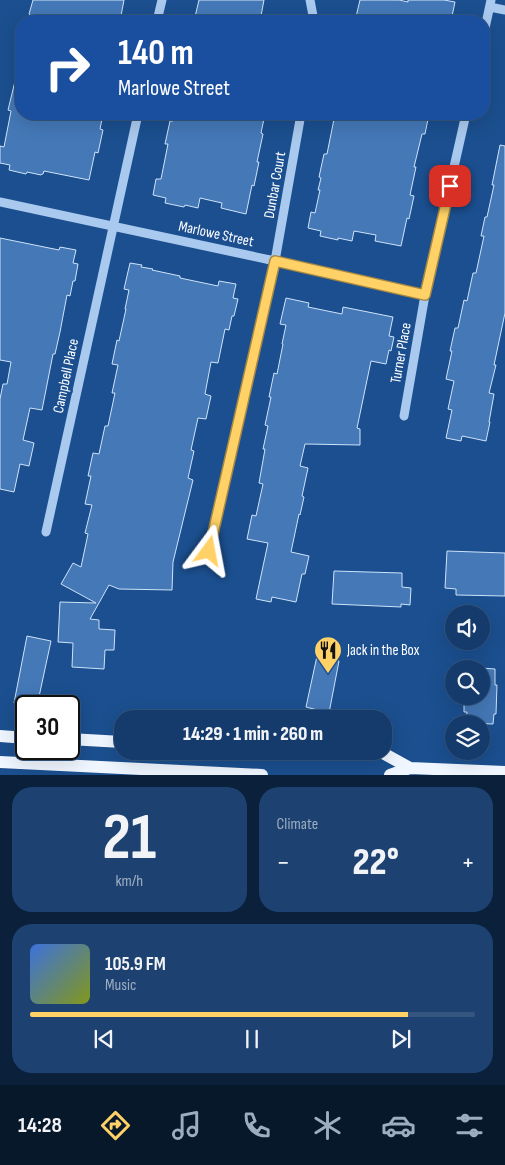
<!DOCTYPE html>
<meta charset="utf-8">
<style>
body{margin:0;font-family:"Sofia Sans Condensed",sans-serif;background:#1d4271;color:#f1f3f6;height:100vh;display:flex;flex-direction:column;font-size:19px;white-space:nowrap}
*{box-sizing:border-box;margin:0}
p{font-size:16px;color:#9dadc1}
.icon{flex:none;width:28px;height:28px;fill:none;stroke:currentColor;stroke-width:2;stroke-linecap:round;stroke-linejoin:round}
.map{position:relative;height:775px;overflow:hidden}
.side{display:flex;flex-direction:column;gap:12px;padding:12px;background:#0b203b;flex:1}
.side>*{flex:none}
.hud{position:absolute;left:15px;top:15px;width:475px;height:105px;border-radius:20px;box-shadow:0 5px 20px #0002,0 0 0 1px #33557e;background:#1a4fa0;color:#fff;overflow:hidden}
.controls{position:absolute;left:445px;top:605px;display:grid;gap:10px}
.controls a{display:grid;place-items:center;width:45px;height:45px;border-radius:50%;background:#143b6b;box-shadow:0 5px 20px #0002,0 0 0 1px #33557e;font-size:25px}
.speed{position:absolute;left:15px;top:695px;display:flex;gap:10px;font-size:25px;font-weight:700;text-align:center}
.speed>*{display:grid;place-content:center;width:65px;height:65px;border-radius:50%;background:#143b6b;box-shadow:0 5px 20px #0002,0 0 0 1px #33557e;line-height:1}
.speed .limit{border:2px solid #111;border-radius:8px;background:#fff;color:#111}
.pin{position:absolute;display:grid;place-items:center;width:42px;height:42px;color:#fff;margin:-21px;border-radius:10px;box-shadow:0 2px 8px #0006}
.me{position:absolute;width:55px;margin:-28px;rotate:13deg;stroke-linejoin:round;filter:drop-shadow(0 0 4px #0008)}
.turn{display:flex;align-items:center;gap:18px;height:105px;padding:0 20px;font-size:22px}
.turn .icon{width:65px;height:65px;stroke-width:2.5}
.turn b{display:block;font-size:35px;line-height:42px}
.big{font-size:38px;font-weight:800;line-height:1.1}
.side .tile{flex:1;display:flex;flex-direction:column;justify-content:center;gap:8px;min-width:0;padding:0 18px;border-radius:20px;background:#1d4271}
.side .dial{align-items:center;gap:0}
.dial b{font-size:65px;line-height:1}
.song{display:flex;align-items:center;gap:15px}
.cover{width:60px;height:60px;border-radius:8px;background:linear-gradient(135deg,hsl(220 70% 55%),hsl(70 70% 35%))}
.played{height:5px;border-radius:2px;background:linear-gradient(90deg,#ffd166 85%,#33557e 85%)}
.keys{display:flex;justify-content:space-around;direction:ltr}
.heat{display:flex;justify-content:space-between;align-items:center;font-size:28px;direction:ltr}
.side .tiles{flex:1;display:grid;gap:12px;grid-template-columns:1fr 1fr}
.tile:last-child{grid-column:span 2}
.trip{position:absolute;left:114px;top:710px;width:278px;height:50px;border-radius:20px;background:#143b6b;box-shadow:0 5px 20px #0002,0 0 0 1px #33557e;font-weight:800;line-height:50px;text-align:center}
.tab-bar{display:flex;height:80px;justify-content:space-around;align-items:center;background:#08182b;color:#9dadc1}
.tab-bar .icon{width:35px;height:35px}
.tab-bar .active{color:#ffd166}
.tab-bar b{font-size:22px;color:#f1f3f6}
.map>svg:first-child{display:block}
.building{fill:#4478b7;stroke:#cfe3fa}
.lines{fill:none;stroke-linecap:round;stroke-linejoin:round}
.minor{stroke:#a9c9ee;stroke-width:9}
.major{stroke:#f0f6ff;stroke-width:12}
.route-casing{stroke:#a68842;stroke-width:12}
.route{stroke:#ffd166;stroke-width:9}
.labels{text-anchor:middle;dominant-baseline:central;stroke-width:5;stroke-linejoin:round;paint-order:stroke}
.street-label{font-size:15px;fill:#fff;stroke:#1b4f8f}
.poi-label{font-size:15px;fill:#fff;stroke:#1b4f8f;text-anchor:start}
</style>
<div class="map">
<svg width="505" height="775" viewBox="0 0 505 775">
<rect width="100%" height="100%" fill="#1b4f8f"/>
<path class="building" d="M33,0h91l-4,21h-91l1,-6 -1,-1z
M199,0h65l-4,21h-66z
M360,0h39l9,2v-2h36l11,2 -4,19h-43l-28,-6 -1,6h-24z
M17,73l4,1v40h82l-3,15 3,1 -5,23 -3,-1 -6,28 -45,-9 -1,3h-1l-1,1 -14,-3 -1,2 -17,-4 1,-5 -10,-2v-17l4,1 7,-36 -3,-1z
M175,114h90l-4,19 2,1 -6,28h2l-5,24 -2,-1 -6,29 -25,-6 1,-5 -22,-5 -2,10 -13,-3 -1,2 -19,-4 1,-5 -13,-3 3,-16h5l7,-35h-3l5,-23h3z
M335,114h94l-4,20h-3l-8,33h2l-6,28 4,1 -5,23 -2,-1 -6,28 -26,-5 1,-6 -22,-4 -2,10 -14,-3v2l-18,-4 1,-5 -13,-3 3,-16 4,1 5,-23h-2l3,-12 -2,-1 5,-23h3z
M500,145l5,1v167l-11,52h2l-7,28 5,1 -5,28h1l-4,19 -24,-5 -1,5 -15,-3 6,-28 -4,-1 6,-28 -8,-2 6,-28h-2l5,-23h3l6,-28 3,1 6,-28h3l8,-37h-3l4,-19h2l7,-32h-2z
M0,238l59,12 1,-3 16,3 -3,13 5,1 -3,17h-2l-3,15 -3,-1 -7,37 -5,22h-2l-11,56 -12,-2 -7,32 11,3 -5,23 -9,-2 -6,28 -14,-3v-90l3,-15h4l4,-22 -11,-2z
M130,263l12,2 -1,2 12,2 -1,1 28,6v2l38,8 1,-5 17,3 -3,14 5,1 -4,17h-2l-3,14 -4,-1 -7,34 -7,-1 -6,32 6,2 -5,23 -8,-1 -7,32 3,1 -6,27 5,2 -20,82 -1,28 -53,-1 -10,-4 -19,34 9,1v9l16,1 -1,20h-9l-1,19 -32,-2 1,-24 -15,-1 2,-40 36,1 -35,-19 12,-21 8,4 7,-33 -3,-1 7,-28 -7,-1 6,-28h-3l5,-23 6,1 6,-28h3l7,-33h-3l6,-28 -6,-1 5,-24 2,1 7,-32h-1l4,-19 -5,-1z
M286,298l23,5 -1,4 34,7 1,-7 50,10 -4,19 5,1 -3,14 -2,-1 -3,14 -15,-3 -14,67 3,1v16l-55,-1 -5,22 8,2 -6,28 2,1 -4,18 -1,-1 -8,38 18,4 -4,18h-3l-6,28 -24,-5 -1,5 -15,-3 12,-56 -21,-4 5,-24 4,1 7,-32 -4,-1 6,-34h-2l5,-23 -3,-1 6,-28h-2l5,-24 3,1 6,-30h-1l4,-19 -6,-1z
M447,551l58,2v43l-49,-1v-6l-11,-1z
M334,571l68,2v14l9,1 -1,17 -9,-1v3l-69,-3z
M27,636l24,5 -14,65h-7l-16,-3z
M317,656l22,5 -10,52 -23,-6z
M481,668l14,1v16h2l-1,29h-2l-1,10 -27,-1 1,-11h-3v-16h17z"/>
<g class="lines">
<path class="minor" d="M310,0l4,21
M490,7l15,3
M157,21l5,-21
M484,33l7,-33
M0,202l275,59 150,34
M404,416l21,-121 41,-181
M46,532l92,-418
M219,570l-10,-19 66,-290 26,-147"/>
<path class="major" d="M0,736l26,2
M69,739l53,3
M341,751l40,1 29,16
M0,762l262,13
M390,775l20,-7 95,4"/>
</g>
<g class="lines">
<g class="route-casing">
<path id="route" d="M209,551l66,-290 150,34 25,-109"/>
</g>
<use href="#route" class="route"/>
</g>
<defs>
<g id="restaurant-pin" transform="scale(1.4375)"><path d="M0 17L-7.5 6A9.5 9.5 0 1 1 7.5 6Z" fill="#ffd166" stroke="#1b4f8f"/><path d="M-5-6h1v4h1v-4h1v4h1v-4h1v5L-1.5 .5V6h-2V.5L-5-1ZM5-6V6H3V1.5H1.5Q1.5-4 5-6Z" fill="#111"/></g>
</defs>
<g fill-rule="evenodd">
<use href="#restaurant-pin" x="328" y="650"/>
</g>
<g class="labels">
<g class="street-label">
<text transform="translate(275 185) rotate(-80)">Dunbar Court</text>
<text transform="translate(216 234) rotate(12)">Marlowe Street</text>
<text transform="translate(401 353) rotate(-80)">Turner Place</text>
<text transform="translate(66 376) rotate(-78)">Campbell Place</text>
</g>
<g class="poi-label">
<text x="347" y="650">Jack in the Box</text>
</g>
</g>
</svg>
<div class="controls">
<a><svg class="icon" aria-label="sound" viewBox="0 0 24 24"><path d="M4 9h4l5-4v14l-5-4H4zM17 9q2 3 0 6"/></svg></a>
<a><svg class="icon" aria-label="search" viewBox="0 0 24 24"><circle cx="10" cy="10" r="6"/><path d="M15 15l6 6"/></svg></a>
<a><svg class="icon" aria-label="layers" viewBox="0 0 24 24"><path d="M12 4l9 5-9 5-9-5zM3 14l9 5 9-5"/></svg></a>
</div>
<div class="speed"><div class="limit">30</div></div>
<div class="pin" style="left:450px;top:186px;background:#d93025"><svg class="icon" aria-label="arrive" viewBox="0 0 24 24"><path d="M6 21V4h12l-3 4 3 4H6"/></svg></div>
<svg class="me" style="left:209px;top:551px" viewBox="-20 -20 40 40"><path d="M0-17L14 15 0 8-14 15z" fill="#ffd166" stroke="#fff" stroke-width="4"/></svg>
<div class="trip">14:29 · 1 min · 260 m</div>
<div class="hud">
<div class="turn"><svg class="icon" aria-label="right" viewBox="0 0 24 24"><path d="M7 20v-9h11M14 6l5 5-5 5"/></svg><div><b>140 m</b>Marlowe Street</div></div>
</div>
</div>
<section class="side">
<div class="tiles">
<div class="tile dial"><b>21</b><p>km/h</p></div>
<div class="tile"><p>Climate</p>
<div class="heat"><a>−</a><b class="big">22°</b><a>+</a></div>
</div>
<div class="tile">
<div class="song"><i class="cover"></i><div><b>105.9 FM</b><p>Music</p></div></div>
<div class="played"></div>
<div class="keys"><svg class="icon" aria-label="previous" viewBox="0 0 24 24"><path d="M18 5L8 12l10 7zM5 5v14"/></svg><svg class="icon" aria-label="pause" viewBox="0 0 24 24"><path d="M8 5v14M16 5v14"/></svg><svg class="icon" aria-label="next" viewBox="0 0 24 24"><path d="M6 5l10 7-10 7zM19 5v14"/></svg></div>
</div>
</div>
</section>
<nav class="tab-bar">
<b>14:28</b>
<svg class="icon active" aria-label="directions" viewBox="0 0 24 24"><path d="M12 3l9 9-9 9-9-9zM9 14v-3h6M13 9l2 2-2 2"/></svg>
<svg class="icon" aria-label="music" viewBox="0 0 24 24"><path d="M9 18V5l10-2v13"/><circle cx="6" cy="18" r="3"/><circle cx="16" cy="16" r="3"/></svg>
<svg class="icon" aria-label="phone" viewBox="0 0 24 24"><path d="M5 4h4l2 5-3 2q2 4 5 5l2-3 5 2v4C11 20 4 13 5 4z"/></svg>
<svg class="icon" aria-label="climate" viewBox="0 0 24 24"><path d="M12 3v18M4 7l16 10M4 17L20 7"/></svg>
<svg class="icon" aria-label="car" viewBox="0 0 24 24"><path d="M5 17H2v-5l4-1 3-4h7l3 4 3 1v5h-3M9 17h6M6 11h13"/><circle cx="7" cy="17" r="2"/><circle cx="17" cy="17" r="2"/></svg>
<svg class="icon" aria-label="filters" viewBox="0 0 24 24"><path d="M4 7h16M4 17h16"/><circle cx="9" cy="7" r="2"/><circle cx="15" cy="17" r="2"/></svg>
</nav>
